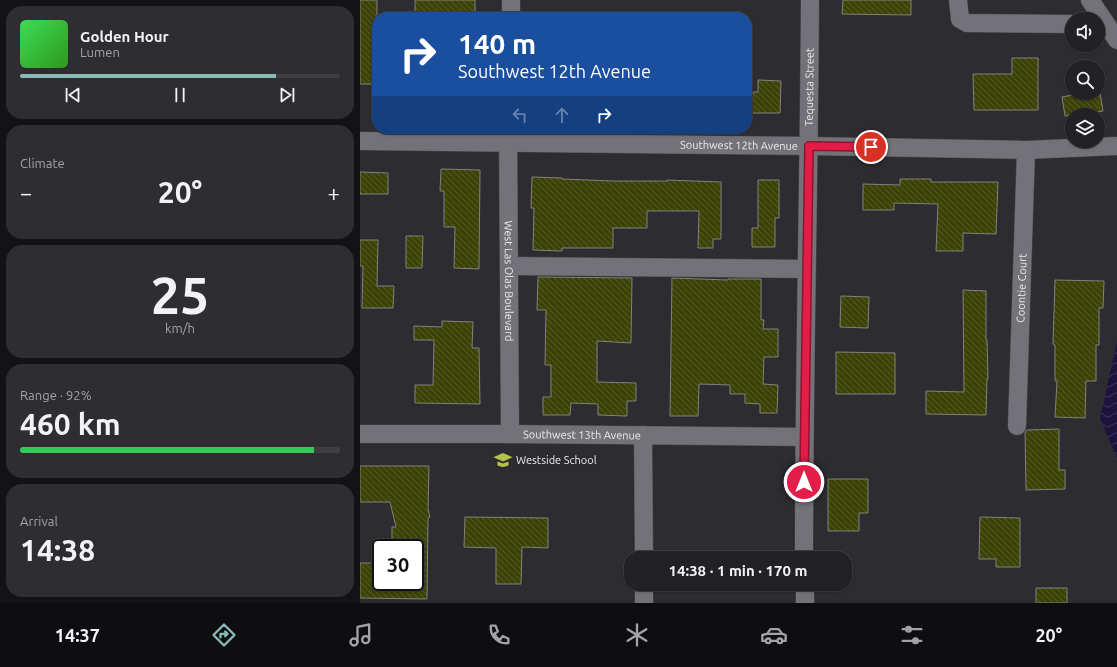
<!DOCTYPE html>
<meta charset="utf-8">
<style>
body{margin:0;font-family:Ubuntu,sans-serif;background:#2e2e32;color:#f1f3f6;height:100vh;display:flex;flex-direction:column;font-size:15px;white-space:nowrap}
*{box-sizing:border-box;margin:0}
p{font-size:13px;color:#a2a3a7}
.icon{flex:none;width:22px;height:22px;fill:none;stroke:currentColor;stroke-width:2;stroke-linecap:round;stroke-linejoin:round}
.map{position:relative;flex:1;overflow:hidden}
.panel{display:flex;flex-direction:column;gap:6px;padding:6px;background:#131214;width:360px}
.panel>*{flex:none}
.top-card{position:absolute;left:12px;top:12px;width:380px;height:122px;border-radius:16px;box-shadow:0 1px 3px #0004,0 0 0 1px #3f3e42;background:#1a4fa0;color:#fff;overflow:hidden}
.fabs{position:absolute;left:705px;top:12px;display:grid;gap:8px}
.fabs a{display:grid;place-items:center;width:40px;height:40px;border-radius:50%;background:#222125;box-shadow:0 1px 3px #0004,0 0 0 1px #3f3e42;font-size:20px}
.speed{position:absolute;left:12px;top:539px;display:flex;gap:8px;font-size:20px;font-weight:700;text-align:center}
.speed>*{display:grid;place-content:center;width:52px;height:52px;border-radius:50%;background:#222125;box-shadow:0 1px 3px #0004,0 0 0 1px #3f3e42;line-height:1}
.speed .limit{border:2px solid #111;border-radius:6px;background:#fff;color:#111}
.pin{position:absolute;display:grid;place-items:center;width:34px;height:34px;color:#fff;margin:-17px;border:2px solid #fff;border-radius:50%;box-shadow:0 1px 4px #0007}
.me{position:absolute;width:44px;margin:-22px;rotate:0deg;stroke-linejoin:round;filter:drop-shadow(0 0 3px #0008)}
.turn{display:flex;align-items:center;gap:14px;height:84px;padding:0 20px;font-size:18px}
.turn .icon{width:52px;height:52px;stroke-width:2.5}
.turn b{display:block;font-size:28px;line-height:34px}
.lanes{display:flex;align-items:center;height:38px;padding:0 20px;background:#0003;justify-content:center;gap:20px;direction:ltr}
.lanes .off{opacity:.35}
.big{font-size:30px;font-weight:700;line-height:1.1}
.panel .widget{flex:1;display:flex;flex-direction:column;justify-content:center;gap:6px;min-width:0;padding:0 14px;border-radius:16px;background:#2e2e32}
.panel .dial{align-items:center;gap:0}
.dial b{font-size:52px;line-height:1}
.song{display:flex;align-items:center;gap:12px}
.cover{width:48px;height:48px;border-radius:6px;background:linear-gradient(135deg,hsl(130 70% 55%),hsl(110 70% 35%))}
.played{height:4px;border-radius:2px;background:linear-gradient(90deg,#8bbbb9 80%,#3f3e42 80%)}
.keys{display:flex;justify-content:space-around;direction:ltr}
.heat{display:flex;justify-content:space-between;align-items:center;font-size:22px;direction:ltr}
.charge{height:6px;border-radius:3px;background:linear-gradient(90deg,#34c759 92%,#3f3e42 0)}
.trip{position:absolute;left:264px;top:551px;width:228px;height:40px;border-radius:16px;background:#222125;box-shadow:0 1px 3px #0004,0 0 0 1px #3f3e42;font-weight:700;line-height:40px;text-align:center}
.tab-bar{display:flex;height:64px;justify-content:space-around;align-items:center;background:#0e0d0f;color:#a2a3a7}
.tab-bar .icon{width:28px;height:28px}
.tab-bar .current{color:#8bbbb9}
.tab-bar b{font-size:18px;color:#f1f3f6}
main{display:flex;flex:1;min-height:0}
.map>svg:first-child{display:block}
.water{fill:url(#water-waves)}
.building{fill:url(#building-back-hatch);stroke:#81827c}
.lines{fill:none;stroke-linecap:round;stroke-linejoin:round}
.minor-casing{stroke:#49494c;stroke-width:19}
.minor{stroke:#737278;stroke-width:18}
.route-casing{stroke:#92132f;stroke-width:10}
.route{stroke:#e11d48;stroke-width:7}
.labels{text-anchor:middle;dominant-baseline:central;stroke-width:4;stroke-linejoin:round;paint-order:stroke}
.street-label{font-size:11px;fill:#ececef;stroke:#2d2c31}
.poi-label{font-size:11px;fill:#ececef;stroke:#2d2c31;text-anchor:start}
</style>
<main>
<section class="panel">
<div class="widget">
<div class="song"><i class="cover"></i><div><b>Golden Hour</b><p>Lumen</p></div></div>
<div class="played"></div>
<div class="keys"><svg class="icon" aria-label="previous" viewBox="0 0 24 24"><path d="M18 5L8 12l10 7zM5 5v14"/></svg><svg class="icon" aria-label="pause" viewBox="0 0 24 24"><path d="M8 5v14M16 5v14"/></svg><svg class="icon" aria-label="next" viewBox="0 0 24 24"><path d="M6 5l10 7-10 7zM19 5v14"/></svg></div>
</div>
<div class="widget"><p>Climate</p>
<div class="heat"><a>−</a><b class="big">20°</b><a>+</a></div>
</div>
<div class="widget dial"><b>25</b><p>km/h</p></div>
<div class="widget"><p>Range · 92%</p><b class="big">460 km</b><div class="charge"></div></div>
<div class="widget"><p>Arrival</p><b class="big">14:38</b></div>
</section>
<div class="map">
<svg width="757" height="603" viewBox="0 0 757 603">
<defs>
<pattern id="water-waves" width="16" height="10" patternUnits="userSpaceOnUse"><rect width="16" height="10" fill="#1e133d"/><path d="M0 5q4-4 8 0t8 0" fill="none" stroke="#3f3659"/></pattern>
<pattern id="building-back-hatch" width="6" height="6" patternUnits="userSpaceOnUse"><rect width="6" height="6" fill="#3d4206"/><path d="M-1 5l2 2M0 0l6 6M5-1l2 2" fill="none" stroke="#595d2b"/></pattern>
</defs>
<rect width="100%" height="100%" fill="#2d2c31"/>
<path class="water" d="M757,341v117l-17,-39z"/>
<path class="building" d="M0,0h17v84h-17z
M55,0h60v13h-60z
M483,0h68v15l-69,-1z
M652,58h26v52h-64l-1,-36h39z
M398,80l23,1 -1,32h-28l1,-21h5z
M711,93h29l3,18 -38,5 -3,-19 10,-2z
M81,169l39,1 -1,99 -25,-1 1,-41h-11v-36h-4z
M0,172l28,1v21h-28z
M172,177l30,1v1l51,2h54v-1l54,2v57h-8v9h-15l1,-37h-52v17h-34v20h-51v3l-29,-1 1,-42h-3z
M540,179h31v3h67l-2,52 -33,-1v18h-27l2,-47 -44,-1v7h-31v-26l37,1z
M398,180h21v38h-4v29h-23v-19h6z
M46,236h17l-1,32h-16z
M0,240h18l-1,46h17l-1,22h-31l1,-42h-3z
M178,277l94,1 -1,65 -34,-2v41l39,1v18h-9v15l-29,-1v-11l-27,-1 -1,12h-27v-18h8v-32h-6l1,-55h-9z
M312,278l56,2v-1h33v41h3l-1,9h15v28h-14l-1,27 15,1 -1,28h-17v-9l-15,-1v-9h-15v-9l-31,-1 -1,32h-28z
M695,280l49,1 -1,27h-4v37h-3v36h-10l-1,37 -30,-1 2,-36h-2v-36l-2,-1z
M603,290l23,1v49h1l1,39h-1l-1,36 -60,-1v-23l38,1z
M481,296l28,1 -1,31 -28,-1z
M82,321l31,1 -1,26h7l1,56 -65,-1v-18h18l1,-45h-20v-14l28,1z
M476,352l59,1v41h-59z
M699,429v41h6v19l-39,1 -1,-58 2,-2z
M0,466h69l-1,43 2,8 -2,1 -1,81 -67,-1v-35h21v19h34v-34h-23v-21h4l-6,-25h-30z
M468,479h40v34h-9v18h-31z
M105,517l83,1v30l-26,-1 -1,37h-25v-36l-32,-1z
M620,517l40,1v49h-24v-8h-17z
M676,588h31v15h-31z"/>
<g class="lines">
<g class="minor-casing">
<g id="minor">
<path d="M598,0l2,19 7,4 105,1"/>
<path d="M730,0l27,40"/>
<path d="M151,17v-17"/>
<path id="s1" d="M148,129l2,305"/>
<path id="s2" d="M0,141l449,5 217,4 91,-4"/>
<path d="M149,266l298,3"/>
<path id="s3" d="M657,426l9,-276"/>
<path id="s4" d="M0,434h150l294,3"/>
<path d="M283,435l1,123"/>
<path id="s5" d="M444,558c0,-186 5,-372 6,-558"/>
<path d="M284,584v19"/>
<path d="M445,584v19"/>
</g>
</g>
<use href="#minor" class="minor"/>
</g>
<g class="lines">
<g class="route-casing">
<path id="route" d="M444,482l5,-336 62,1"/>
</g>
<use href="#route" class="route"/>
</g>
<defs>
<g id="school-bare" transform="scale(1.38)"><path d="M0-5L7-2L0 1L-7-2ZM-4 1L0 2.5L4 1V4Q0 6-4 4Z" fill="#b6c149" stroke="#2d2c31" stroke-width="2.5" paint-order="stroke"/></g>
</defs>
<g fill-rule="evenodd">
<use href="#school-bare" x="143" y="460"/>
</g>
<g class="labels">
<g class="street-label">
<text stroke="none"><textPath href="#s5" startOffset="471">Tequesta Street</textPath></text>
<text stroke="none"><textPath href="#s2" startOffset="379">Southwest 12th Avenue</textPath></text>
<text stroke="none"><textPath href="#s1" startOffset="152">West Las Olas Boulevard</textPath></text>
<text stroke="none"><textPath href="#s3" startOffset="138">Coontie Court</textPath></text>
<text stroke="none"><textPath href="#s4" startOffset="222">Southwest 13th Avenue</textPath></text>
</g>
<g class="poi-label">
<text x="156" y="460">Westside School</text>
</g>
</g>
</svg>
<div class="fabs">
<a><svg class="icon" aria-label="sound" viewBox="0 0 24 24"><path d="M4 9h4l5-4v14l-5-4H4zM17 9q2 3 0 6"/></svg></a>
<a><svg class="icon" aria-label="search" viewBox="0 0 24 24"><circle cx="10" cy="10" r="6"/><path d="M15 15l6 6"/></svg></a>
<a><svg class="icon" aria-label="layers" viewBox="0 0 24 24"><path d="M12 4l9 5-9 5-9-5zM3 14l9 5 9-5"/></svg></a>
</div>
<div class="speed"><div class="limit">30</div></div>
<div class="pin" style="left:511px;top:147px;background:#d93025"><svg class="icon" aria-label="arrive" viewBox="0 0 24 24"><path d="M6 21V4h12l-3 4 3 4H6"/></svg></div>
<svg class="me" style="left:444px;top:482px" viewBox="-20 -20 40 40"><circle r="17" fill="#e11d48" stroke="#fff" stroke-width="3"/><path d="M0-11L8 9 0 5-8 9z" fill="#fff"/></svg>
<div class="trip">14:38 · 1 min · 170 m</div>
<div class="top-card">
<div class="turn"><svg class="icon" aria-label="right" viewBox="0 0 24 24"><path d="M7 20v-9h11M14 6l5 5-5 5"/></svg><div><b>140 m</b>Southwest 12th Avenue</div></div>
<div class="lanes"><svg class="icon off" aria-label="left" viewBox="0 0 24 24"><path d="M17 20v-9H6M10 6l-5 5 5 5"/></svg><svg class="icon off" aria-label="ahead" viewBox="0 0 24 24"><path d="M12 20V5M6 11l6-6 6 6"/></svg><svg class="icon" aria-label="right" viewBox="0 0 24 24"><path d="M7 20v-9h11M14 6l5 5-5 5"/></svg></div>
</div>
</div>
</main>
<nav class="tab-bar">
<b>14:37</b>
<svg class="icon current" aria-label="directions" viewBox="0 0 24 24"><path d="M12 3l9 9-9 9-9-9zM9 14v-3h6M13 9l2 2-2 2"/></svg>
<svg class="icon" aria-label="music" viewBox="0 0 24 24"><path d="M9 18V5l10-2v13"/><circle cx="6" cy="18" r="3"/><circle cx="16" cy="16" r="3"/></svg>
<svg class="icon" aria-label="phone" viewBox="0 0 24 24"><path d="M5 4h4l2 5-3 2q2 4 5 5l2-3 5 2v4C11 20 4 13 5 4z"/></svg>
<svg class="icon" aria-label="climate" viewBox="0 0 24 24"><path d="M12 3v18M4 7l16 10M4 17L20 7"/></svg>
<svg class="icon" aria-label="car" viewBox="0 0 24 24"><path d="M5 17H2v-5l4-1 3-4h7l3 4 3 1v5h-3M9 17h6M6 11h13"/><circle cx="7" cy="17" r="2"/><circle cx="17" cy="17" r="2"/></svg>
<svg class="icon" aria-label="filters" viewBox="0 0 24 24"><path d="M4 7h16M4 17h16"/><circle cx="9" cy="7" r="2"/><circle cx="15" cy="17" r="2"/></svg>
<b>20°</b>
</nav>
